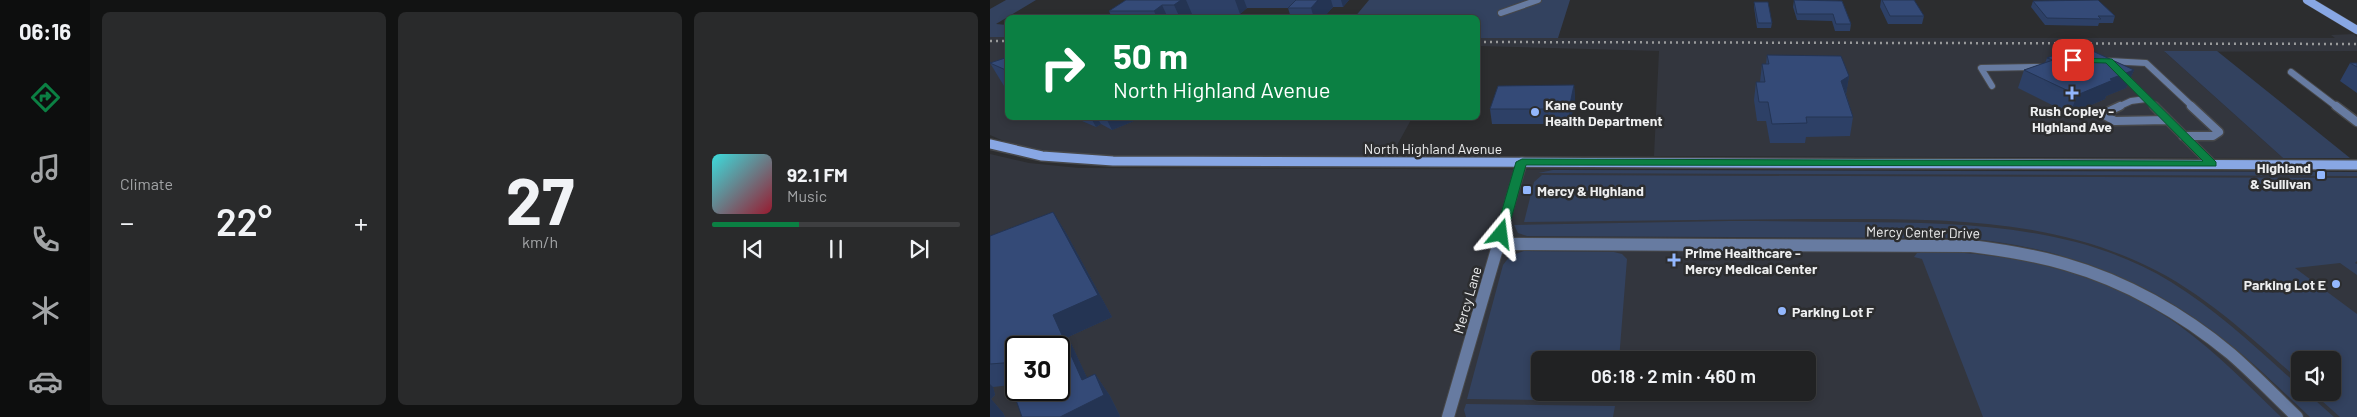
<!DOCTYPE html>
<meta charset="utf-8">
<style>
body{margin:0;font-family:Barlow,sans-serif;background:#292a2b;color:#f1f3f6;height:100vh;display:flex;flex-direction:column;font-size:19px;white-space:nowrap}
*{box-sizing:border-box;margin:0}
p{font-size:16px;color:#a2a4a6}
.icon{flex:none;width:28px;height:28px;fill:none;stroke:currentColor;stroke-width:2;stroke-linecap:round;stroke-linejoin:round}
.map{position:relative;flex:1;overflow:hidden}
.drawer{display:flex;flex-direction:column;gap:12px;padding:12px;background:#121313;width:900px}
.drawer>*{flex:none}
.banner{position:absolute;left:15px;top:15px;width:475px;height:105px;border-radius:8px;box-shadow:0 2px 8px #0003,0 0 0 1px #3e3f41;background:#0b8043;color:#fff;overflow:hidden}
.fabs{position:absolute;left:1301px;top:351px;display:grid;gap:10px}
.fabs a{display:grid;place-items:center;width:50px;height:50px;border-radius:8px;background:#212223;box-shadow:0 2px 8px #0003,0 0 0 1px #3e3f41;font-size:25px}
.speed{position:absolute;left:15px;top:336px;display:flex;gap:10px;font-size:25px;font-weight:700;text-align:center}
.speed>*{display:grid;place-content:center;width:65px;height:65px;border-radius:50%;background:#212223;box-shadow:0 2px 8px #0003,0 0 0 1px #3e3f41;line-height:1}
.speed .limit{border:2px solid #111;border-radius:8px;background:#fff;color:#111}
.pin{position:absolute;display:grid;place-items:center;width:42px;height:42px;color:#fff;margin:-21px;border-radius:10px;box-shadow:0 2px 8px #0006}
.me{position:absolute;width:55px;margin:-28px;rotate:16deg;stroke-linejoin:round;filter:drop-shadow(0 0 4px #0008)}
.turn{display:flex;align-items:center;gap:18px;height:105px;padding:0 25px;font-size:22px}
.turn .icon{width:65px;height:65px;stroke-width:2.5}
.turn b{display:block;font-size:35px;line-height:42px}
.big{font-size:38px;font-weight:600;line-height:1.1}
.drawer .card{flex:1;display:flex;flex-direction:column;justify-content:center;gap:8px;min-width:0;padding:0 18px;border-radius:8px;background:#292a2b}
.drawer .dial{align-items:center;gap:0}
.dial b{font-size:65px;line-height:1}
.song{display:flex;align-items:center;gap:15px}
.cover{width:60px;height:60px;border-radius:8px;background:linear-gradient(135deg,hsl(180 70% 55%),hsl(350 70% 35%))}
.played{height:5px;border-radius:2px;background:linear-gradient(90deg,#0b8043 35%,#3e3f41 35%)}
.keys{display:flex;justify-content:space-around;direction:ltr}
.heat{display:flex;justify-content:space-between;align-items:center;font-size:28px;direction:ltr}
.drawer .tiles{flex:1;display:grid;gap:12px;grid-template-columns:repeat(3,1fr)}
.trip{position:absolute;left:541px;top:351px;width:285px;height:50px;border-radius:8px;background:#212223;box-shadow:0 2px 8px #0003,0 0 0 1px #3e3f41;font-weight:600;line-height:50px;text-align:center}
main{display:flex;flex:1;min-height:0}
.tabs{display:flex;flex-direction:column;width:90px;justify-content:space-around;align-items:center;background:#0d0e0e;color:#a2a4a6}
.tabs .icon{width:35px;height:35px}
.tabs .active{color:#0b8043}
.tabs b{font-size:22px;color:#f1f3f6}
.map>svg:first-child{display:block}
.built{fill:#33363e;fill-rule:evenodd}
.green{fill:#33425f}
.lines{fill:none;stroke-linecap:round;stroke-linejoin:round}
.lane-far1-casing{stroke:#47484a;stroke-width:8}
.lane-casing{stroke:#47484a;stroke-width:11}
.street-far1-casing{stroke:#47484a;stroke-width:12}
.street-casing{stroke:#47484a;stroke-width:14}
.secondary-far1-casing{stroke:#47484a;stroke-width:9}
.secondary-casing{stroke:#47484a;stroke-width:12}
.lane-far1{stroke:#677ba1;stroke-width:6}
.lane{stroke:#677ba1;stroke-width:8}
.street-far1{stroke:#677ba1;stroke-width:9}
.street{stroke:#677ba1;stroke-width:12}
.secondary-far1{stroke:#88a7e4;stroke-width:8}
.secondary{stroke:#88a7e4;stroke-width:9}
.rail{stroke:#999a9b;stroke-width:2.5;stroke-dasharray:2 4;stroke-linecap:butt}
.wall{fill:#2d4066;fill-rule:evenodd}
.shaded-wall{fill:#243453}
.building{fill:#344a77;stroke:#243453}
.route{fill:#0b8043;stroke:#07532c}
.poi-dot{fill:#93b7fd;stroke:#2c2d2f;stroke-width:2}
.labels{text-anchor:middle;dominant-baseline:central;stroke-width:5;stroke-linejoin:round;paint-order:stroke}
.poi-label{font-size:14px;font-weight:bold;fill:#edeeef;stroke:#2c2d2f;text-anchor:start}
.street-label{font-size:14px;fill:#edeeef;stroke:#2c2d2f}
</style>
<main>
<nav class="tabs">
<b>06:16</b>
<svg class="icon active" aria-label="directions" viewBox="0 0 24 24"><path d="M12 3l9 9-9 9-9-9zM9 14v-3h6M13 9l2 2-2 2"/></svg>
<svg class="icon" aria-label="music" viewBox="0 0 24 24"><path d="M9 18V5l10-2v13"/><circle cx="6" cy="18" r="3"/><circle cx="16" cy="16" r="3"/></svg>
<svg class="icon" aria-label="phone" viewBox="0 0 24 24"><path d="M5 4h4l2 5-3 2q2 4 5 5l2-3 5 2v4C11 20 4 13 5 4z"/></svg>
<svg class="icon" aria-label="climate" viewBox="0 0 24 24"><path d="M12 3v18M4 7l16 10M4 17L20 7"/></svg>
<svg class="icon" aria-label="car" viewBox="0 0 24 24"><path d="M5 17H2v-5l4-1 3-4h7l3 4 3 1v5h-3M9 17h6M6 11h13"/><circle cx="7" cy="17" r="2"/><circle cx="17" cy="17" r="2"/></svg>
</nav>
<section class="drawer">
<div class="tiles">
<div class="card"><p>Climate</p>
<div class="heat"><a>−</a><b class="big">22°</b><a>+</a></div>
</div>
<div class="card dial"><b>27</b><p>km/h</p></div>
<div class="card">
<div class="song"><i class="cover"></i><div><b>92.1 FM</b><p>Music</p></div></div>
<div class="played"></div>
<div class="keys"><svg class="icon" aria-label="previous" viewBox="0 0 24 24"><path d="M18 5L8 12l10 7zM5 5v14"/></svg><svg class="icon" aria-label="pause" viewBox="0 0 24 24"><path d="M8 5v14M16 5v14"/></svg><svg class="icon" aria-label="next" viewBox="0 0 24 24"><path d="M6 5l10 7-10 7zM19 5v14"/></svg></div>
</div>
</div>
</section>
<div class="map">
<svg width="1367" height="417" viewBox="0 0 1367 417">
<rect width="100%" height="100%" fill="#2c2d2f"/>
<path class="built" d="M1364,34l3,3v14l-192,1 118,106 -629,-2 5,-105 -181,-5v-8h857l-4,-3z
M0,37h17l1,81h404l-22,40 -286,-1 -43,-2 -46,-9 -25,-11z
M0,154l39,9 50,5 1278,4v245h-1367zM26,348h43v42h-43zM550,360h268v32h-268zM1310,360h32v32h-32z"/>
<path class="green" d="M16,0h30l-40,24 11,1v12h-17v-28z
M379,0h201l-12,38h-80v-20h-124z
M1227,51l133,107h-67l-119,-107z
M563,170l804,2v4l-819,-3z
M552,175l815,3v83l-2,2 2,1v11l-17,-12 -45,5 62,46v103h-17l-27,-24 19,-1v-32h-32v21c-51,-45 -102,-94 -166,-121 -95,-42 -199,-41 -301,-41 -103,0 -206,2 -309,3l10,-40z
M740,221c42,0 84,1 125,1 107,1 222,2 316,60 47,29 88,68 129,105v5l7,1 27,24h-24c-33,-31 -66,-64 -103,-90 -72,-53 -158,-83 -247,-89l-433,-2 -9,-3 -4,-8z
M534,251l90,1 8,2 5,5 -8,101h-79v32l76,1v8l-149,-2 36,-134 7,-9z
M936,251c90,2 179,22 254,75 37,27 69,60 101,91h-298l-61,-158 -8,-2 3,-4z
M476,404l148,2h1l-2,11h-147l-2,-7z"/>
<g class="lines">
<g class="lane-far1-casing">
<path id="lane-far1" d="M511,13l37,-13
M1119,61l37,2 47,44
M1301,72l46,35
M1131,73l34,34
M1002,86l-11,-18 58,-1
M1128,107l13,-6 15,-2"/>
</g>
<g class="lane-casing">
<path id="lane" d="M1130,106l-15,7 1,3 9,5 53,-1
M1164,106l58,58
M1346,106l21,16
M1193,136h30l6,-4 -28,-26"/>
</g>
<g class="street-far1-casing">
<path id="street-far1" d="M508,243l24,-81"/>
</g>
<g class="street-casing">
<path id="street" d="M508,244l473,2c31,4 63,9 94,18 60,17 118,50 166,90 23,20 44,42 66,63
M458,417l51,-175"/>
</g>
<g class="secondary-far1-casing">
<path id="secondary-far1" d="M1317,0l50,30"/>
</g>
<g class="secondary-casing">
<path id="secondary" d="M0,144l52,12 71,5 1244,4"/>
</g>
<use href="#lane-far1" class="lane-far1"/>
<use href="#lane" class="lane"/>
<use href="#street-far1" class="street-far1"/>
<use href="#street" class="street"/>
<use href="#secondary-far1" class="secondary-far1"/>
<use href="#secondary" class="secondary"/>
<path class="rail" d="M0,41h18
M488,42l879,2"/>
</g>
<path class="wall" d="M136,0h223l-6,7h-10l-10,11h-32l-3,-10h-41l-7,6h-48l-4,4h-76l-3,-7z
M804,0l48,1 9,23 -1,7h-15l-3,-10 -35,-1 -4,-13z
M891,0h33l10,16 -2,8h-34l-8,-17z
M1043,1l82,15 -2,7h-14l-1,3 -53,-1 -14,-18z
M764,2l18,21 -1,5h-14l-3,-21z
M777,55l82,21 -3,18 7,23 -3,19 -44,1 -1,6h-35l-4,-22h-9l-3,-21 2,-18h4l2,-18h4z
M18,57v31l-4,-2 -14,-23z
M1057,58l87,12 -8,18 -20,8 -1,3 -35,15 -52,-26 6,-18 21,-7z
M1360,63h7v30l-17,-12z
M584,85l1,15 -5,24h-78l-2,-15z
M85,118h66l-29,12 -11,-6 -5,3z
M63,212l13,21 46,84 -44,20 19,41 8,-4 15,22 10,20 -1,1h-97l-11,-32 -18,2 2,8 -4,4 12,14 2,4h-15v-181zM26,348h43v42h-43z"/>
<path class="shaded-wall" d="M191,0h5l6,14 -4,4h-8l-6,-13z
M245,0h9l3,8 -7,6z
M328,0h13l2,7 -10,11h-9l-3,-10z
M351,0h8l-6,7z
M172,5l6,13h-11l-3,-7z
M1144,70l-8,18 -20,8 -1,3 -35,15 7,-19 33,-16z
M859,76l-3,18 -5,-13z
M584,85l1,15 -5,24 -1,-15z
M101,118h6l4,6 -5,3z
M116,118h35l-29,12z
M63,212l13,21 46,84 -44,20 29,62 -2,-25 15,22 10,20 -1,1h-59l22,-37 -29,-65z
M0,384l3,3 2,8 -4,4 12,14 2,4h-15z"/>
<path class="building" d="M136,0h55l-7,5h-12l-8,6h-45z
M306,0h22l-7,8h-23z
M804,0l48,1 9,23h-15l-3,-10h-36z
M892,0h32l10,16h-34z
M1108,0l17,16h-17l3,3 -54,-1 -14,-17z
M764,2h14l4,21h-14z
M1081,48h15l48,22 -24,9 3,1 -36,15 -53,-25 29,-10 -6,-2z
M777,55l74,1 8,20 -8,5 12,36h-47l1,6 -35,1 -4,-22h-9l-3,-20h9l-3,-18h7z
M18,57v14l-18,-8z
M1360,63h7v4z
M584,85l-5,24h-79l8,-23z
M63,212l45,83 -45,20 29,65 13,-6 9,21 -44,22h-38l-13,-37 7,-10v20h43v-42h-43v14l-26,2v-128z"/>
<path class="route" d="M1083,58l39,1 104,103v4l-690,-1 -19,69 -6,4 -6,-4 21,-72 6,-3 681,2 -97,-98 -36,-1v-3z"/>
<g class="poi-dot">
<path d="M1079.5 85.5h5v5h5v5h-5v5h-5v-5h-5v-5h5z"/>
<circle cx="545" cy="112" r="5"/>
<rect x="1326" y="170" width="10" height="10" rx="2.5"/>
<rect x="532" y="185" width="10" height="10" rx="2.5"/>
<path d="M681.5 252.5h5v5h5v5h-5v5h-5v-5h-5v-5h5z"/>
<circle cx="1346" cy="284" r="5"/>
<circle cx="792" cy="311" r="5"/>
</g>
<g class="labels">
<g class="poi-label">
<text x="555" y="104">Kane County<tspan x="555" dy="16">Health Department</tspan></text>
<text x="1082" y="110" text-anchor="middle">Rush Copley -<tspan x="1082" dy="16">Highland Ave</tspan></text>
<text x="1321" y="167" text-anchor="end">Highland<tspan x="1321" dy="16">&amp; Sullivan</tspan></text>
<text x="547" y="190">Mercy &amp; Highland</text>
<text x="695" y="252">Prime Healthcare -<tspan x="695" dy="16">Mercy Medical Center</tspan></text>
<text x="1336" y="284" text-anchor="end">Parking Lot E</text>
<text x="802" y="311">Parking Lot F</text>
</g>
<g class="street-label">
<text x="443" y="148">North Highland Avenue</text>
<text transform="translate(933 232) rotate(1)">Mercy Center Drive</text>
<text transform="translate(477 300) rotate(-74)">Mercy Lane</text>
</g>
</g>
</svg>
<div class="fabs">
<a><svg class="icon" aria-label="sound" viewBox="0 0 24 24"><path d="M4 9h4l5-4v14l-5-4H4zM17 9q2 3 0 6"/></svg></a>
</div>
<div class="speed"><div class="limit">30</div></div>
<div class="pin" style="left:1083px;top:60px;background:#d93025"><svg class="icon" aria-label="arrive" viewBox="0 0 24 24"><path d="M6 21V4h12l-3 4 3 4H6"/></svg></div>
<svg class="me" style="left:511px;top:234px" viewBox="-20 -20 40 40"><path d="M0-17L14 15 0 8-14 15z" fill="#0b8043" stroke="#fff" stroke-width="4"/></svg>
<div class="trip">06:18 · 2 min · 460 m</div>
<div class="banner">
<div class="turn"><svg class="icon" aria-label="right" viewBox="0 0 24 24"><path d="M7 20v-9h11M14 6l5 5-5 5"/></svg><div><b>50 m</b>North Highland Avenue</div></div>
</div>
</div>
</main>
